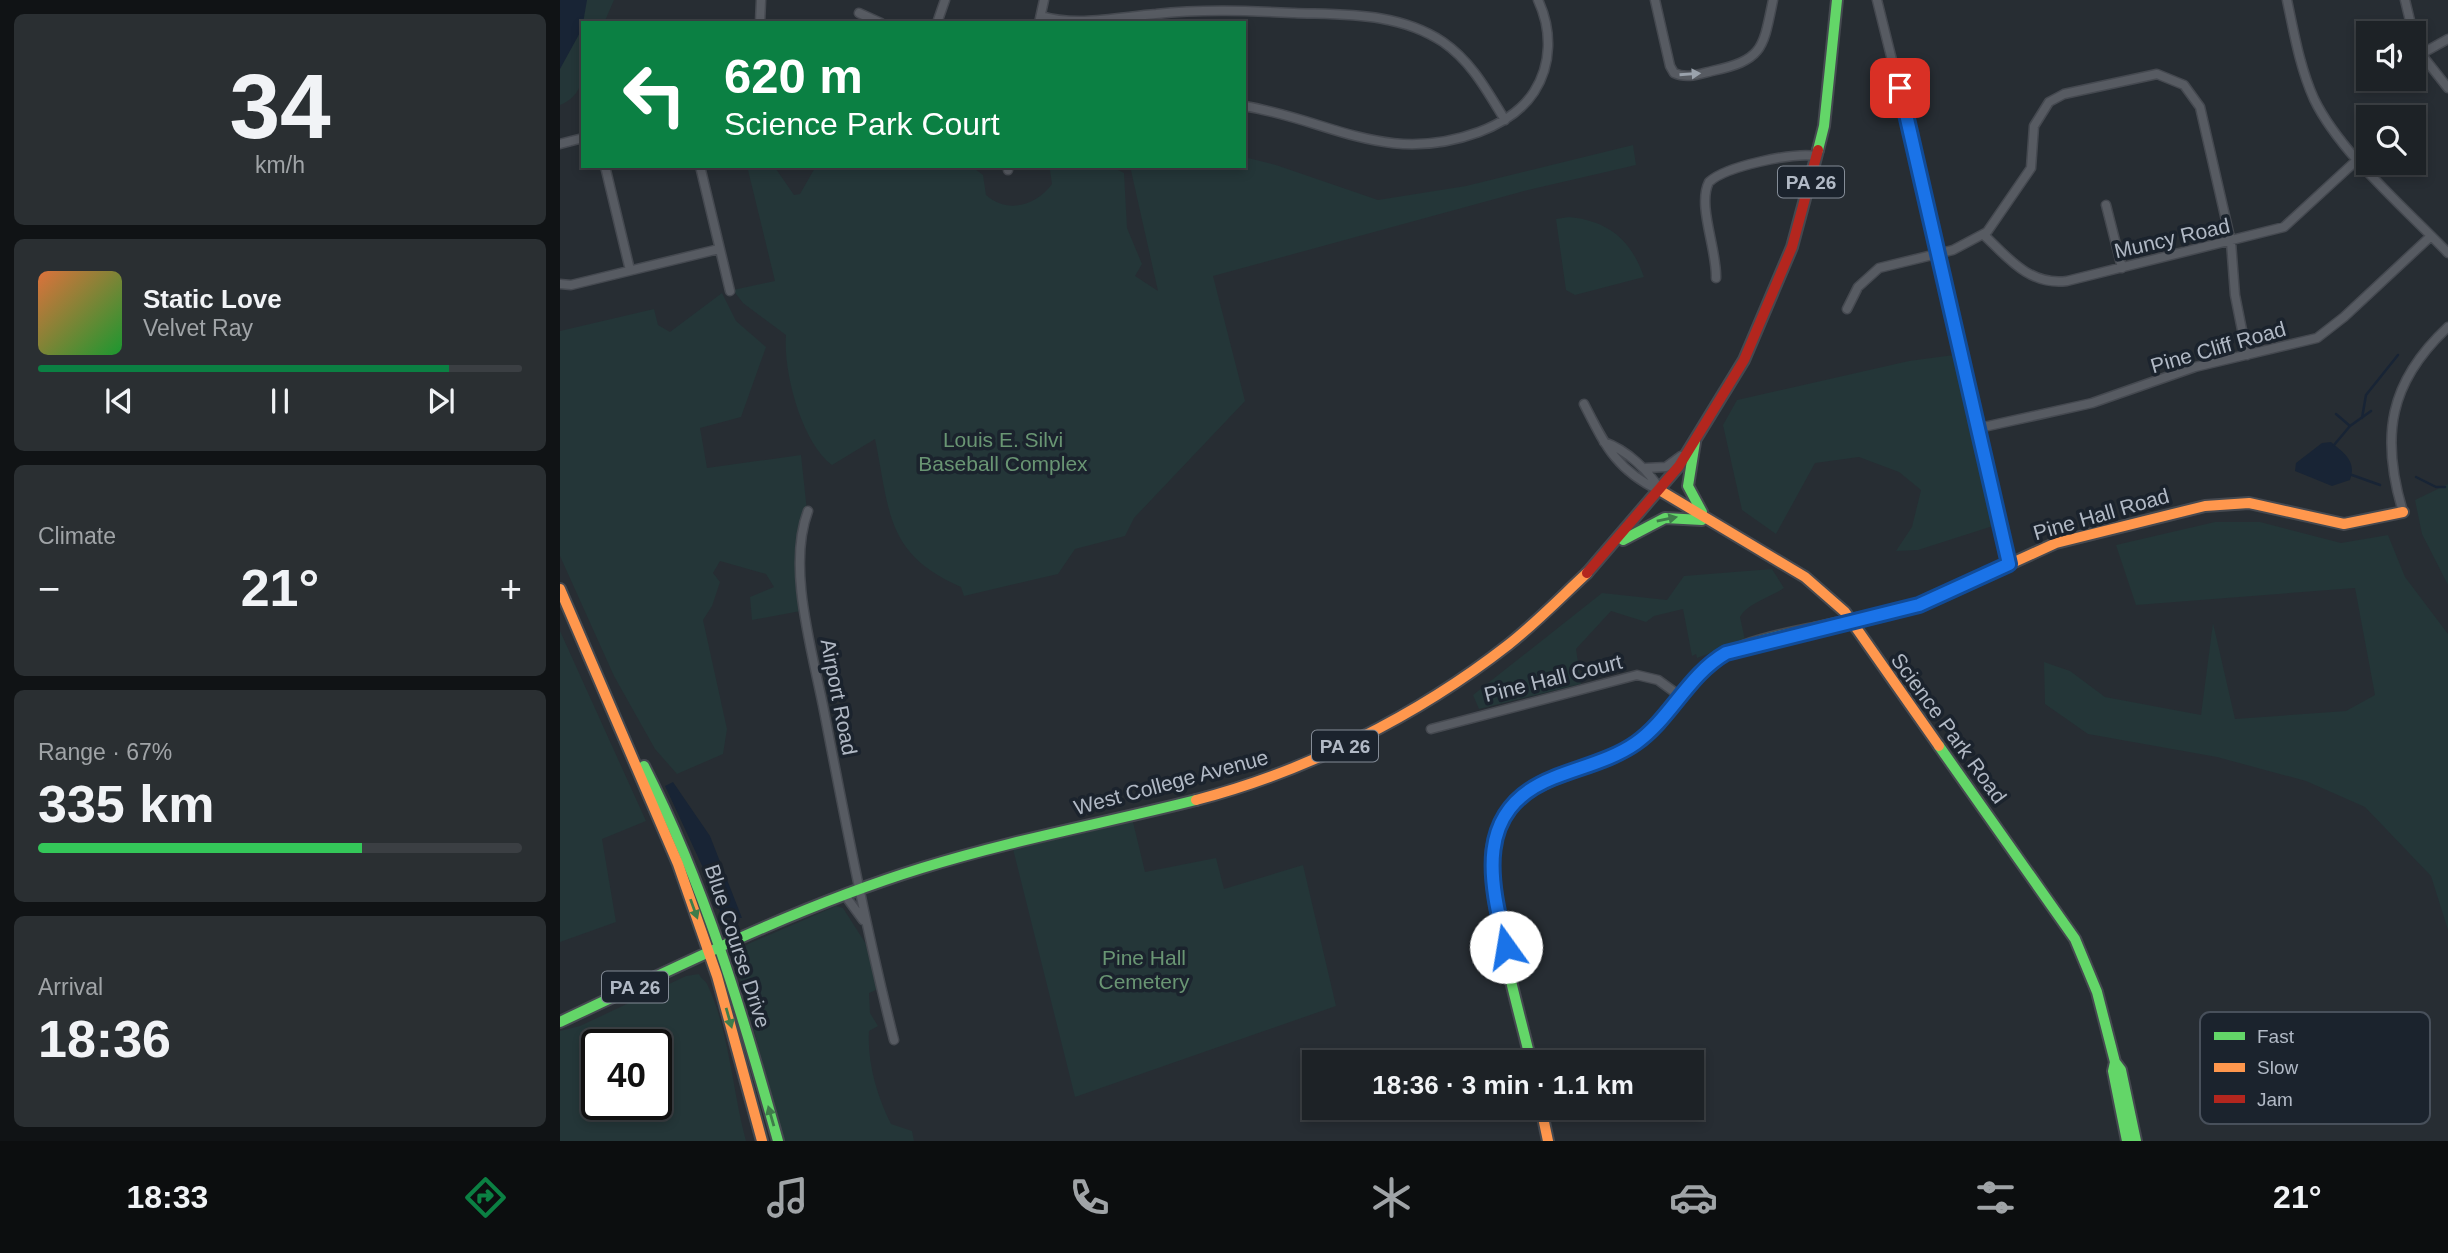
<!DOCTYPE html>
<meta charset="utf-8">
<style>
body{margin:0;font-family:Arial,sans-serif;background:#2a2f32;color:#f1f3f6;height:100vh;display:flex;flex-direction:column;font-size:26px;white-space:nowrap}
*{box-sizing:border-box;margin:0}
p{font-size:23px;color:#a0a4a7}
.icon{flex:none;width:38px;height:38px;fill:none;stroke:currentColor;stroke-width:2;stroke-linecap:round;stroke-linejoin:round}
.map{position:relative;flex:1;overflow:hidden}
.drawer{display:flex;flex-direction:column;gap:14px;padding:14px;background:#101315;width:560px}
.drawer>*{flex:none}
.banner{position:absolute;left:21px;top:21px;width:665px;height:147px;border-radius:0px;box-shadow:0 4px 10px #0003,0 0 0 2px #3b3f43;background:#0b8043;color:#fff;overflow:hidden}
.fabs{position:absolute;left:1796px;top:21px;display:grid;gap:14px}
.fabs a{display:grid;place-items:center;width:70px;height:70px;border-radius:0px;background:#1d2226;box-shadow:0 4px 10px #0003,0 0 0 2px #3b3f43;font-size:35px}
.speed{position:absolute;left:21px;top:1029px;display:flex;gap:14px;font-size:35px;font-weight:700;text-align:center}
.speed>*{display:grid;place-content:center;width:91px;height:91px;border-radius:50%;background:#1d2226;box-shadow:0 4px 10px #0003,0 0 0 2px #3b3f43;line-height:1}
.speed .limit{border:4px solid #111;border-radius:10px;background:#fff;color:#111}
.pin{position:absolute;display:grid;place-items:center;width:60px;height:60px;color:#fff;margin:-30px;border-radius:14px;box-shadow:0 4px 10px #0006}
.me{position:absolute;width:77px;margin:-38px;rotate:347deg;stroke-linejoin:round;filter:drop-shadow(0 0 5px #0008)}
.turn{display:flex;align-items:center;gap:24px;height:147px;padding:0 28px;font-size:32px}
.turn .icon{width:91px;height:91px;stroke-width:2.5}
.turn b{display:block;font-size:49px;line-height:60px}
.big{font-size:52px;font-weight:700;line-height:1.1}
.drawer .widget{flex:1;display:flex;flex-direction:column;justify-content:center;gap:10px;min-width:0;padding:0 24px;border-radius:10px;background:#2a2f32}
.drawer .dial{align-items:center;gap:0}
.dial b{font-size:91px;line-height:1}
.song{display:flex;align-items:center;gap:21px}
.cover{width:84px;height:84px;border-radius:10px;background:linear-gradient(135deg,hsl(20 70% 55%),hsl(130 70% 35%))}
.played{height:7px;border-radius:4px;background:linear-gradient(90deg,#0b8043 85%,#3b3f43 85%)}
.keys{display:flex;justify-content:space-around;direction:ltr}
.heat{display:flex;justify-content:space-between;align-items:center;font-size:38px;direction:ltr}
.charge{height:10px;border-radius:5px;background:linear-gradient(90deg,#34c759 67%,#3b3f43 0)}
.trip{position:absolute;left:742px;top:1050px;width:402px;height:70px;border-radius:0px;background:#1d2226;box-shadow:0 4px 10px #0003,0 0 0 2px #3b3f43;font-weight:700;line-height:70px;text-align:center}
.tab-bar{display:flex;height:112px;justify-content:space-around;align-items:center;background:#0c0e0f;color:#a0a4a7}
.tab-bar .icon{width:49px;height:49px}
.tab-bar .selected{color:#0b8043}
.tab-bar b{font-size:32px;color:#f1f3f6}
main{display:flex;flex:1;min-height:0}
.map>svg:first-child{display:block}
.green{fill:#243638;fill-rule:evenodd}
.water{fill:#182435}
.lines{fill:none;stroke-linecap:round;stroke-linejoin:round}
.stream{stroke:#182435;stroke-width:2.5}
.street-casing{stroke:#454950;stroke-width:11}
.fast-casing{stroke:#454950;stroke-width:14}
.slow-casing{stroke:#454950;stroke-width:14}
.jam-casing{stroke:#454950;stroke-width:14}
.street{stroke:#575b62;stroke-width:8}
.fast{stroke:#63d668;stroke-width:10}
.slow{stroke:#ff974d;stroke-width:10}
.jam{stroke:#b3261e;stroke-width:10}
.oneway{fill:#9aa2ac}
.oneway2{fill:#3f7c4a}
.route-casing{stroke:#114b97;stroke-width:18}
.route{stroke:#1a73e8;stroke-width:12}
.labels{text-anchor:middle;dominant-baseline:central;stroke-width:7;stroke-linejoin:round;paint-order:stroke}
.shield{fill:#1b232d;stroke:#848c97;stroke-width:2}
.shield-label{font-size:19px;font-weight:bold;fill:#b1b9c5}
.street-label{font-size:21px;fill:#b1b9c5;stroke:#1b232d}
.park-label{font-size:21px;fill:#699573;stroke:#1b232d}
.key{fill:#1b232d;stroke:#48505b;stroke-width:2}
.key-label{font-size:19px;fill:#b1b9c5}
</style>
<main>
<section class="drawer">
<div class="widget dial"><b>34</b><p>km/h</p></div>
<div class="widget">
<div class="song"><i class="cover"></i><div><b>Static Love</b><p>Velvet Ray</p></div></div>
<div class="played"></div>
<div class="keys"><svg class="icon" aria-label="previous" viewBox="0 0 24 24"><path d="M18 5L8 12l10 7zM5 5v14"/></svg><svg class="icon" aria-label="pause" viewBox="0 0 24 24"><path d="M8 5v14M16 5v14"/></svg><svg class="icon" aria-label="next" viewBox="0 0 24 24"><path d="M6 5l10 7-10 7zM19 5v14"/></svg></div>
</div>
<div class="widget"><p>Climate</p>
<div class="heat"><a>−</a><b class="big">21°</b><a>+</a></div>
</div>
<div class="widget"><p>Range · 67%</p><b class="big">335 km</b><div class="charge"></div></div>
<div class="widget"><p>Arrival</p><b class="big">18:36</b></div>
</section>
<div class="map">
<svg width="1888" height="1141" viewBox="0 0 1888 1141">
<rect width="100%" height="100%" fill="#272d33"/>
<path class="green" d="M0,0h54l-10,23h-21c0,28 10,70 -23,82z
M1073,145l3,20 -108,25 -315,86 32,125 -111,117 -9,18 -50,13 -17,25 -94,22 -3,-9c-76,-33 -71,-76 -86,-148l-43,26c-30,-22 -49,-93 -46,-130l-43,-32 -10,-13 42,-9 -28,-115h27l20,29 6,-1 16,-28h155l12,9 3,20c21,19 50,11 66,-11l-2,-14 -12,-4h72l14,7 3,55 15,36 -7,12 23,15 -28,-125h114v-9l32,8 102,35 88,-14z
M1009,217c40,4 62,23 75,60l-69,18 -9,-5 -10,-71z
M162,293l14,28 30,26 -25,70 -41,11 7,40 94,-13 6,56 -5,20 4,79 -54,10 -2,-23 24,-10 -8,-13 -46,-13 -7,12 7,9 -8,24 -9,14 24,109 -4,25 -46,20 -22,-25 -41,-73 -54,-120v-225l94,-22 4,16 12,7z
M1394,355l39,171 -75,24 -22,1 16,-24 9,-37 -22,-18 -40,-15 -44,6 -39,71 -34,-24 -19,-85 14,-25 172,-39z
M1888,484v101l-26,-51 -7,-34z
M1655,522h45l81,21 47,-8 17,42 43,57v296l-17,-54 -66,-69 -59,-26 -89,-24 -129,-23 -43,-30 -1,-42 26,9 35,26 96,18 12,-92 22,96 111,-8 29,-16 -20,-107 -219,17 -20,-60z
M1212,569l12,19c-13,9 -36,15 -44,29l5,23 -48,18 -1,-4 -4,2 -9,-47 -29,7 -8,6 -35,-11 -35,38 5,35 -102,25 -6,-14 129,-102 65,7 17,-24z
M0,631l86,190 -44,18 14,83 -56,20z
M573,822l12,50 71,-14 8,31 79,-24 33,141 -261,91 -62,-248z
M276,906l7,2 23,36 12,45 -9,4 1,20 8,13 -9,5c-2,31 8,65 22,93l21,7 2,10h-130l-49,-180h3l2,-11 8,-6z
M139,974c2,5 7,6 9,12 21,44 25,108 38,155h-186v-110l20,-5 106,-50zM37,1045h59v59h-59z"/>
<path class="water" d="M0,0h27l-5,29 -22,40z
M1771,442c13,11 26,19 19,38l-18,6 -37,-15 1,-8 26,-20z
M113,782l37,54 32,82 -20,-1 -11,-32 -46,-99z"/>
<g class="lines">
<path class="stream" d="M1776,414l14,12
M1802,418l4,-23 32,-40
M1774,445l16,-19 21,-15
M1792,475l28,10
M1856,477l20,10h9"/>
<g class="street-casing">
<path id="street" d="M1095,0l15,66 4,7c13,6 25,1 38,-2 51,-11 51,-22 61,-71
M1317,0l63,253 69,311
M1727,0c7,33 13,68 27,99 26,54 92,110 134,154
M1845,0l8,33
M299,13l22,10
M481,16c36,11 78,1 115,-2 47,-5 92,-3 138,-1 51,2 104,-1 149,29 29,20 44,49 62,78
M200,23l1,-23
M377,23l8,-23
M479,23l5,-23
M1853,35l8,19 27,34
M1861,54l27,-15
M684,106c87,14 142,60 235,26 21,-8 42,-20 55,-40 18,-28 18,-62 4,-92
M0,144l23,-6
M45,166l25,104
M140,166l30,125
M448,170v-4
M1546,205l16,63
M1424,235c24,23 46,51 83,46l217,-54 74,-68
M1156,278c1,-29 -19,-73 -7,-96 17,-16 85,-30 108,-26
M0,284l11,1 148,-36
M1287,309l11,-22 21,-19 74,-18 34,-18 44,-64 3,-42 15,-24 15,-8 93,-20 27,11 16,22 31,135 4,53 12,60
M1024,404c21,41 32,66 76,87
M1419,428l113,-25 103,-36 122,-29 27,-21 87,-81
M1044,442c23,8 45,29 57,49
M1086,468l20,-1 15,-11
M248,511c-22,58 6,145 17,205 21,109 42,217 69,324
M1843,512c-23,-76 -14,-130 45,-185
M871,729l206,-54 21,5 22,16
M284,894l19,26"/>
</g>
<g class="fast-casing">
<path id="fast" d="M1258,150l6,-24 13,-126
M1135,442l-7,44 14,26
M1063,540l42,-22 37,2
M1379,746l136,193 22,53 18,70 6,8 15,71
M84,766c61,120 98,246 134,375
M0,1022c119,-56 236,-115 362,-154 90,-28 183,-45 274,-68
M971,1062c-11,-49 -49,-176 -38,-219 4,-17 13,-34 27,-45 37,-28 88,-30 123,-60 19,-17 32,-39 49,-57 31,-36 80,-44 124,-53
M1555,1062l-2,9 14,70"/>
</g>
<g class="slow-casing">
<path id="slow" d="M1101,491l144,86 40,35 94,134
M0,589l118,275 39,112 45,165
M1256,628l106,-24 134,-61 149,-37 44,-3 95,21 59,-12
M636,800c111,-29 221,-84 312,-155 28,-22 53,-48 79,-72
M981,1108l7,33"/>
</g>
<g class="jam-casing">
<path id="jam" d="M1027,573l92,-107 65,-106 48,-113 26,-97"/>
</g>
<use href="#street" class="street"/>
<use href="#fast" class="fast"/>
<use href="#slow" class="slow"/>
<use href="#jam" class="jam"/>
</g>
<defs><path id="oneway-solid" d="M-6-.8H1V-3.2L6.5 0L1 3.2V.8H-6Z" transform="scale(1.75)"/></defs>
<use class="oneway" href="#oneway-solid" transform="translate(1130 74) rotate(-4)"/>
<g class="oneway2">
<use href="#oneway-solid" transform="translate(1107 519) rotate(-12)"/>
<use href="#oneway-solid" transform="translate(134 909) rotate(70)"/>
<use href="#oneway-solid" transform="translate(169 1018) rotate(74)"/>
<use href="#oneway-solid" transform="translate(211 1116) rotate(-106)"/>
</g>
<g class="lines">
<g class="route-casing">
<path id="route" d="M946,947c-16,-66 -33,-137 47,-169 27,-11 59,-18 83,-35 35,-25 52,-68 90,-90l193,-48 90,-41 -109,-476"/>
</g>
<use href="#route" class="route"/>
</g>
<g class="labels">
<g class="shield">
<rect x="1218" y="166.5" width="66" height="31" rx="5"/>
<rect x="752" y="730.5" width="66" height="31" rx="5"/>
<rect x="42" y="971.5" width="66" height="31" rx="5"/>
</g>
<g class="shield-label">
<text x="1251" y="182">PA 26</text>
<text x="785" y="746">PA 26</text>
<text x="75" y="987">PA 26</text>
</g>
<g class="street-label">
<text transform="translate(1612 238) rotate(-13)">Muncy Road</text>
<text transform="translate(1658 347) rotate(-16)">Pine Cliff Road</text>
<text transform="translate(1541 514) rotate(-16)">Pine Hall Road</text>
<text transform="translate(993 678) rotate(-14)">Pine Hall Court</text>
<text transform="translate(279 697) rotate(79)">Airport Road</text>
<text transform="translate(1389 728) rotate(54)">Science Park Road</text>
<text transform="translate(611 782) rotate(-15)">West College Avenue</text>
<text transform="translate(178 946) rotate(72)">Blue Course Drive</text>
</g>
<g class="park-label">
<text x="443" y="439">Louis E. Silvi<tspan x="443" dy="24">Baseball Complex</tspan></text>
<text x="584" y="957">Pine Hall<tspan x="584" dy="24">Cemetery</tspan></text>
</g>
</g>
<rect x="1640" y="1012" width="230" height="112" rx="10" class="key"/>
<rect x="1654" y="1032" width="31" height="8" fill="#63d668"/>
<rect x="1654" y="1063" width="31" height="9" fill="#ff974d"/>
<rect x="1654" y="1095" width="31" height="8" fill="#b3261e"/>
<g class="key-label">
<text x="1697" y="1043">Fast</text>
<text x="1697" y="1074">Slow</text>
<text x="1697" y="1106">Jam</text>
</g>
</svg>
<div class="fabs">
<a><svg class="icon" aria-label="sound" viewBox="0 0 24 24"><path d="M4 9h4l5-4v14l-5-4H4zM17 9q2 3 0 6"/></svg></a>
<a><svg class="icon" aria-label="search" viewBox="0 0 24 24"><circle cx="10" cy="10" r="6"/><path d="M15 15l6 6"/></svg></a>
</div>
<div class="speed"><div class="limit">40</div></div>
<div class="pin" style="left:1340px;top:88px;background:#d93025"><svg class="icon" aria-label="arrive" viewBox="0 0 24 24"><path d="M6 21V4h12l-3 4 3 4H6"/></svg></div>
<svg class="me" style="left:946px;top:947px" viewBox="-20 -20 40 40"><circle r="19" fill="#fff"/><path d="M0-13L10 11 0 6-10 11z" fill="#1a73e8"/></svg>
<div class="trip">18:36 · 3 min · 1.1 km</div>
<div class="banner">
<div class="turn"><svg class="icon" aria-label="left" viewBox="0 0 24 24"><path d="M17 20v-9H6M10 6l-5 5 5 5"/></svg><div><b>620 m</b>Science Park Court</div></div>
</div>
</div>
</main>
<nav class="tab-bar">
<b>18:33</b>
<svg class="icon selected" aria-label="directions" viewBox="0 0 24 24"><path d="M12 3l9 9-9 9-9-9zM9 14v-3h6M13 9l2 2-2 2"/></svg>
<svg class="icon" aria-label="music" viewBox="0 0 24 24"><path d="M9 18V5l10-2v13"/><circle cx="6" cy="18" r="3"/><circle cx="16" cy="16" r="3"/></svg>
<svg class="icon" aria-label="phone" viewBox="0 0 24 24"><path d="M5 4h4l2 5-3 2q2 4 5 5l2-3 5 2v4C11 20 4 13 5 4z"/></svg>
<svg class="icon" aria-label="climate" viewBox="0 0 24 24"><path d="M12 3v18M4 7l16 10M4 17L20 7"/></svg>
<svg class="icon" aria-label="car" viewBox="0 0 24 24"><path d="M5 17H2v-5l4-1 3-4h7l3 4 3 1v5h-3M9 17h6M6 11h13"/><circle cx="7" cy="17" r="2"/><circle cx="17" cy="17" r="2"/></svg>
<svg class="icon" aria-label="filters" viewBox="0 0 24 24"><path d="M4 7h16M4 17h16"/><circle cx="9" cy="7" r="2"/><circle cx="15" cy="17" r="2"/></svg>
<b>21°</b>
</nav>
